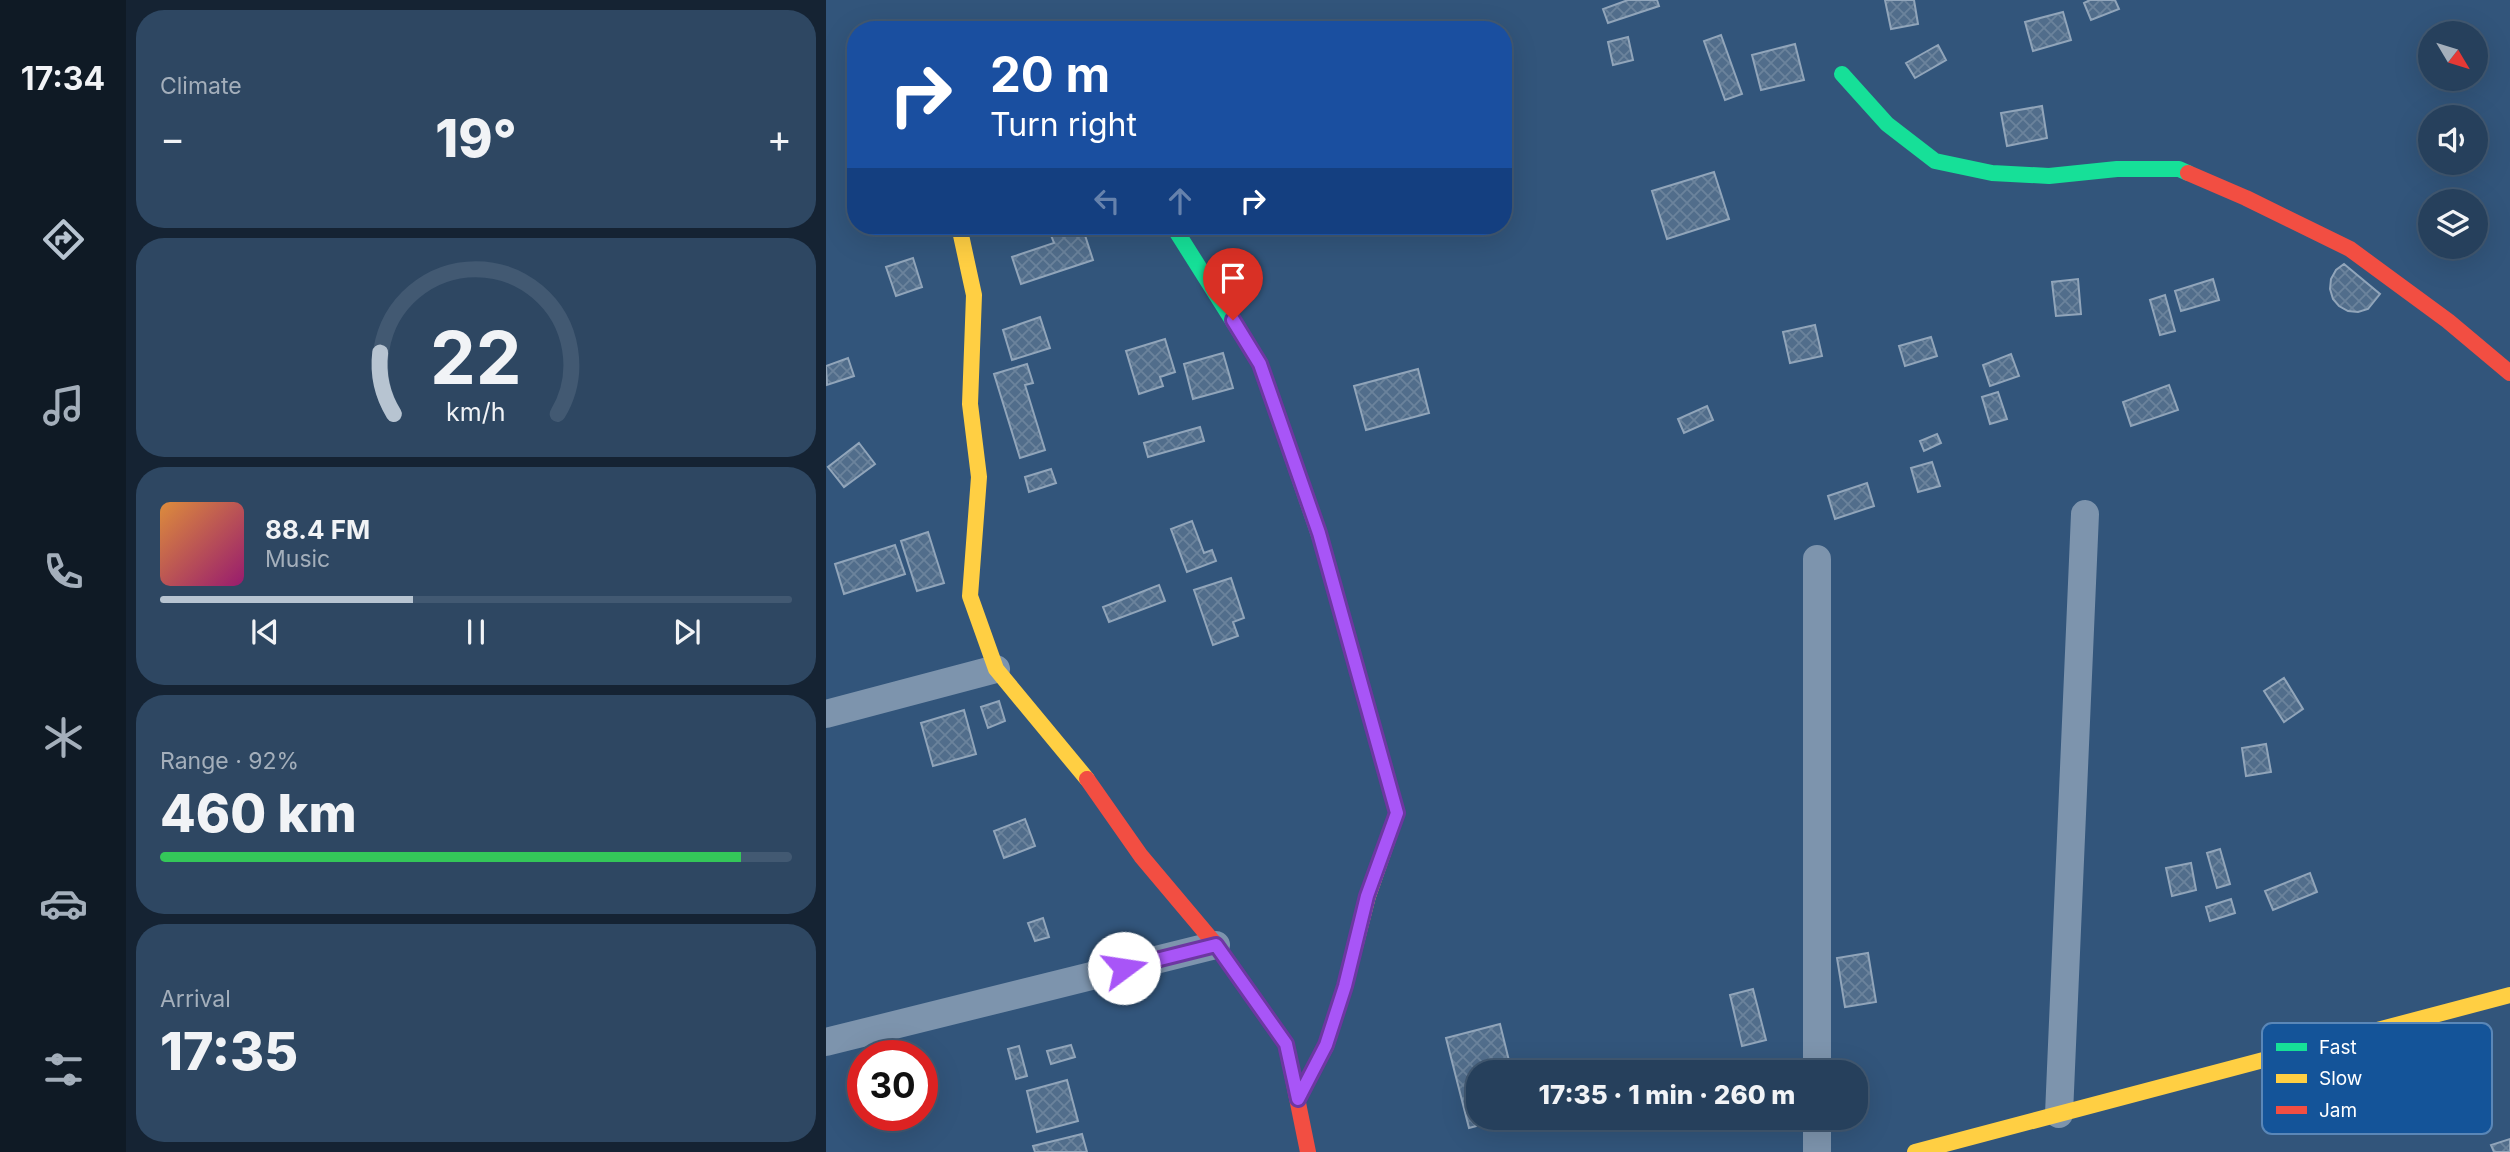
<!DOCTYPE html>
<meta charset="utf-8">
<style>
body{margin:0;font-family:Inter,sans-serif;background:#2e4762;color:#f1f3f6;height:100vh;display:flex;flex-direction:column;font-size:26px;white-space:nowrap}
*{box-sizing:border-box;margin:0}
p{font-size:23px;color:#a4afbb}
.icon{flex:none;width:38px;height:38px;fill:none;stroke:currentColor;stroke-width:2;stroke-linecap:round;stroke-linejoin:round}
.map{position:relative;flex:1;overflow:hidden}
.drawer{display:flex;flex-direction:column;gap:10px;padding:10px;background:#152333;width:700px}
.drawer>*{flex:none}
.top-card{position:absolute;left:21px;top:21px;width:665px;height:214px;border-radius:28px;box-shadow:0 7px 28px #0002,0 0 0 2px #425972;background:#1a4fa0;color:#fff;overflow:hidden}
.needle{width:46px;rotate:128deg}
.fabs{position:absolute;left:1592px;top:21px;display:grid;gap:14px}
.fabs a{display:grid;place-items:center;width:70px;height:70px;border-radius:50%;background:#26405c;box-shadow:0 7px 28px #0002,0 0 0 2px #425972;font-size:35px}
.speed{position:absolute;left:21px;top:1040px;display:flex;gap:14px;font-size:35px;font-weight:700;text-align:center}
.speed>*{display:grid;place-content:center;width:91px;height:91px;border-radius:50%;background:#26405c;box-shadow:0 7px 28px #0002,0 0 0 2px #425972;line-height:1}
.speed .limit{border:10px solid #d22;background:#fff;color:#111}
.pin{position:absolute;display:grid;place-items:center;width:60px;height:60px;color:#fff;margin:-72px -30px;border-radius:50% 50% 50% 0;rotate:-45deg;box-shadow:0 0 7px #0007}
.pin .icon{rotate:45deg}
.me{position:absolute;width:77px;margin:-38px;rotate:76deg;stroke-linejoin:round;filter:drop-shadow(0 0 5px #0008)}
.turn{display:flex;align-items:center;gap:24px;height:147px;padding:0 28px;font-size:32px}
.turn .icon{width:91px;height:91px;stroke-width:2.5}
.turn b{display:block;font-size:49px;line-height:60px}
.lanes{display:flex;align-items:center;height:66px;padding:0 28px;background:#0003;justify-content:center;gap:35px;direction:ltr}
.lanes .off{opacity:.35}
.big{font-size:52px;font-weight:800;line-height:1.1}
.drawer .tile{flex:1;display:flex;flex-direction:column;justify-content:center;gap:10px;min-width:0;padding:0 24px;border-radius:28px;background:#2e4762}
.drawer .dial{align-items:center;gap:0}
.dial svg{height:182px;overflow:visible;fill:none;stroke:#425972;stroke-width:7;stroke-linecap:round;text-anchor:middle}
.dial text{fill:#f1f3f6;stroke:none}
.song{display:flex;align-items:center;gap:21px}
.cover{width:84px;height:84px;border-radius:10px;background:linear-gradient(135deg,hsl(30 70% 55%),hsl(320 70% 35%))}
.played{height:7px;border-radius:4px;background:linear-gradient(90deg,#b7c4d1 40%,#425972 40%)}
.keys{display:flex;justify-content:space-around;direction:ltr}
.heat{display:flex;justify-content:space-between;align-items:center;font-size:38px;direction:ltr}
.charge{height:10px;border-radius:5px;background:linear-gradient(90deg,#34c759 92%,#425972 0)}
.trip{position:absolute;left:640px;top:1060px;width:402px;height:70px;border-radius:28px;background:#26405c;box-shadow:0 7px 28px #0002,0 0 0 2px #425972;font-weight:800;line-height:70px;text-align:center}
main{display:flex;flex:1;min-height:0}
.tab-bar{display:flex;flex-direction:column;width:126px;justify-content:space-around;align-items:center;background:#0f1a25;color:#a4afbb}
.tab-bar .icon{width:49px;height:49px}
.tab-bar .on{color:#b7c4d1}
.tab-bar b{font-size:32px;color:#f1f3f6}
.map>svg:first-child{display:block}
.building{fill:url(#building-cross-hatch);stroke:#91a5ba;stroke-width:2}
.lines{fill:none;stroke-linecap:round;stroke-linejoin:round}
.street{stroke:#7d94ad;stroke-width:28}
.fast{stroke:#16e098;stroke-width:16}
.slow{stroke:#ffcf43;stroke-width:16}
.jam{stroke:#f24e42;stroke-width:16}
.route-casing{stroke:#6d37a1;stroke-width:18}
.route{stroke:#a855f7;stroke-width:12}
.key{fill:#145499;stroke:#5a87b8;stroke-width:2}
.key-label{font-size:19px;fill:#fff}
</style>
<main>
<nav class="tab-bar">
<b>17:34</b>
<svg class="icon on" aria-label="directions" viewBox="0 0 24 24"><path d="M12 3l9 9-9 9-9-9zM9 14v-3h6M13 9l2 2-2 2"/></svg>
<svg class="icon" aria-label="music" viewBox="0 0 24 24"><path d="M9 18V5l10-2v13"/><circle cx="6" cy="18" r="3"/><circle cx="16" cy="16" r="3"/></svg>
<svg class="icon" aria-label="phone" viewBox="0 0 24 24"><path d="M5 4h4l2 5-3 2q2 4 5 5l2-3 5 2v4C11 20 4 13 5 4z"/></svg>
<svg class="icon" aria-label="climate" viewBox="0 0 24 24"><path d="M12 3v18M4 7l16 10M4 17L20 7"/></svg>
<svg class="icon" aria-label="car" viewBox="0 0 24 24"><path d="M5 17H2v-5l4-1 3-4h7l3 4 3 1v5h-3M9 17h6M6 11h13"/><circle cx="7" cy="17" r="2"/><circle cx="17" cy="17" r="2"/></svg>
<svg class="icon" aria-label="filters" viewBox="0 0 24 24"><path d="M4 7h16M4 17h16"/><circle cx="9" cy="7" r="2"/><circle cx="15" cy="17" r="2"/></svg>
</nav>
<section class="drawer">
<div class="tile"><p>Climate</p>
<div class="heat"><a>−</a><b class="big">19°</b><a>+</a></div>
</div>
<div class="tile dial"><svg viewBox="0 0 100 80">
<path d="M14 69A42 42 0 1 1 86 69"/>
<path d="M14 69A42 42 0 0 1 8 42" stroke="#b7c4d1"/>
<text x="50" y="56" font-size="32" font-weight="700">22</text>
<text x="50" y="72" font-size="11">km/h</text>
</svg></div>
<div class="tile">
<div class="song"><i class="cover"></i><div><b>88.4 FM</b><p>Music</p></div></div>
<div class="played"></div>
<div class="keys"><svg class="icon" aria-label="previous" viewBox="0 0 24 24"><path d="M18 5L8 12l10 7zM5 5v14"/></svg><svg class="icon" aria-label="pause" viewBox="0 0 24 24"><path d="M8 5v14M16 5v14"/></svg><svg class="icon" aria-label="next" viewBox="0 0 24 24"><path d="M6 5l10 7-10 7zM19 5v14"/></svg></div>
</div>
<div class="tile"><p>Range · 92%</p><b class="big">460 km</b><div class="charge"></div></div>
<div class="tile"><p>Arrival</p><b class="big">17:35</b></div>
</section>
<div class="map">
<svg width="1684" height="1152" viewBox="0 0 1684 1152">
<defs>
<pattern id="building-cross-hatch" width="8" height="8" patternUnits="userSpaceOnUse" patternTransform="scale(1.75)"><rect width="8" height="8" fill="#516d8b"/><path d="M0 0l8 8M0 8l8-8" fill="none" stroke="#6b839c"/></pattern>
</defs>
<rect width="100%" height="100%" fill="#32557b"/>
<path class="building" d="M802,0h29l2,6 -51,17 -5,-14z
M1059,0h29l4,24 -27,5z
M1264,0h25l4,9 -28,11 -7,-17z
M1237,12l8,28 -38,11 -8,-29z
M895,35l21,59 -17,6 -21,-59z
M802,37l5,23 -20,5 -5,-23z
M969,44l9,36 -43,10 -9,-35z
M1112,45l8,15 -31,18 -9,-15z
M1216,106l5,32 -40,8 -6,-33z
M888,172l15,47 -62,20 -15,-48z
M236,226h20l11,34 -72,24 -9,-27 42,-14 -5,-13z
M87,258l9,29 -26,9 -10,-29z
M1518,264l36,30 -12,15 -10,3 -10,-1 -9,-5 -6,-7 -3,-10 1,-10 5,-9z
M1252,279l3,35 -25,2 -4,-34z
M1387,279l6,21 -38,11 -6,-20z
M1339,295l10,36 -15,4 -10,-35z
M214,317l10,31 -38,12 -9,-30z
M989,325l7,31 -32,7 -7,-31z
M1105,337l6,19 -32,10 -6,-20z
M339,339l10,33 -15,5 3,9 -24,8 -13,-43z
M397,353l10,35 -40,11 -9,-35z
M1185,354l8,22 -29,10 -7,-21z
M22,358l6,18 -27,9 -1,-19z
M201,364l6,19 -8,2 20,65 -25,8 -26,-84z
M592,369l11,44 -63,17 -12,-44z
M1343,385l9,25 -47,16 -8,-24z
M1172,392l9,27 -17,5 -8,-27z
M881,406l6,14 -29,13 -6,-14z
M374,427l4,14 -56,16 -4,-14z
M1111,434l4,9 -17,8 -4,-10z
M33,443l16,21 -31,23 -16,-20z
M1106,462l8,24 -22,6 -7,-24z
M225,469l5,14 -27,9 -4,-15z
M1041,483l7,23 -39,13 -7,-23z
M366,521l12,32 8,-3 4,11 -29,11 -16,-43z
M102,532l16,51 -27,8 -16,-50z
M69,545l10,29 -61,20 -9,-30z
M405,578l13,40 -11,4 5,14 -25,9 -19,-55z
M333,585l6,16 -56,21 -6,-15z
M1458,678l19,31 -19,13 -20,-31z
M173,701l6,20 -17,7 -7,-21z
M138,710l12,44 -43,12 -12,-43z
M1440,744l5,28 -25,4 -4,-28z
M199,819l10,27 -31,12 -10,-27z
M1394,849l10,35 -13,4 -10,-35z
M1365,863l5,27 -24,6 -6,-28z
M1484,873l7,19 -44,18 -8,-19z
M1405,899l4,14 -25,8 -4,-14z
M217,918l6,19 -14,4 -7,-18z
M1042,953l8,49 -31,5 -8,-49z
M927,989l13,51 -24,6 -12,-51z
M674,1024l12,49h-33v45h27l-37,10 -23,-90z
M245,1045l4,12 -24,7 -4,-13z
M193,1046l8,30 -11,3 -8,-30z
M241,1080l11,41 -41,11 -10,-41z
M256,1134l5,18h-52l-2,-6z
M1684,1139v13h-16l-3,-7z"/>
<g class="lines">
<path class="street" d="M991,559v514
M0,714l170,-45
M0,1042l390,-97
M1233,1114l26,-600
M991,1118v34"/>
<path class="fast" d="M1016,74l45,50 48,37 57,12 57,3 68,-7h62l9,4
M347,226l87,138 62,180"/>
<path class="slow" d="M133,226l15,69 -4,109 9,73 -9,119 26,73 91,110
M472,1099l28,-53 19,-60 23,-90 29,-83 -75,-269
M1089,1152l595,-157"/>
<path class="jam" d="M1362,173l58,25 104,51 98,72 62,52
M261,779l54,77 75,89 70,99 22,108"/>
</g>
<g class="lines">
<g class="route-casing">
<path id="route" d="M298,968l92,-23 70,99 12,55 28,-54 19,-59 22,-90 30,-83 -78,-280 -59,-169 -27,-44"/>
</g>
<use href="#route" class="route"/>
</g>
<rect x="1436" y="1023" width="230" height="111" rx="10" class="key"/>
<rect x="1450" y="1043" width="31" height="8" fill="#16e098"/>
<rect x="1450" y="1074" width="31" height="9" fill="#ffcf43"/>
<rect x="1450" y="1106" width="31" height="8" fill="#f24e42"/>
<g class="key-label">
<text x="1493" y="1054">Fast</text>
<text x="1493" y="1085">Slow</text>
<text x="1493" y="1117">Jam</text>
</g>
</svg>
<div class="fabs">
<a><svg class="needle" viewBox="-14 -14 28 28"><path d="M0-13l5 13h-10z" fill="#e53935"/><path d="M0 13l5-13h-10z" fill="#a4afbb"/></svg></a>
<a><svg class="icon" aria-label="sound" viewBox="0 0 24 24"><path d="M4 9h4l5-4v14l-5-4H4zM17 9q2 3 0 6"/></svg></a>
<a><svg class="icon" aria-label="layers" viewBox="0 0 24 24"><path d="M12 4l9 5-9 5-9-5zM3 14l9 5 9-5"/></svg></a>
</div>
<div class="speed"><div class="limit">30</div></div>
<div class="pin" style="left:407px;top:320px;background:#d93025"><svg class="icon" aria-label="arrive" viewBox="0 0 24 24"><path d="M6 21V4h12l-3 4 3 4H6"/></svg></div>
<svg class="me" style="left:298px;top:968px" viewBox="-20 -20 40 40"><circle r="19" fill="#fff"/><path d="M0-13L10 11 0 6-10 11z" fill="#a855f7"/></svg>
<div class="trip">17:35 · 1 min · 260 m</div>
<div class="top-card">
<div class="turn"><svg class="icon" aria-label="right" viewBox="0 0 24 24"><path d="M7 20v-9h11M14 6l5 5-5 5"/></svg><div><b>20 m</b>Turn right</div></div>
<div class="lanes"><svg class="icon off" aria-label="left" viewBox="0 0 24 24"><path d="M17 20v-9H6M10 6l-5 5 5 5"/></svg><svg class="icon off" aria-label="ahead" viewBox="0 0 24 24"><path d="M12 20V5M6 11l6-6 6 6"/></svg><svg class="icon" aria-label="right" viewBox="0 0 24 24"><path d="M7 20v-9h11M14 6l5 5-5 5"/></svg></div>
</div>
</div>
</main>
